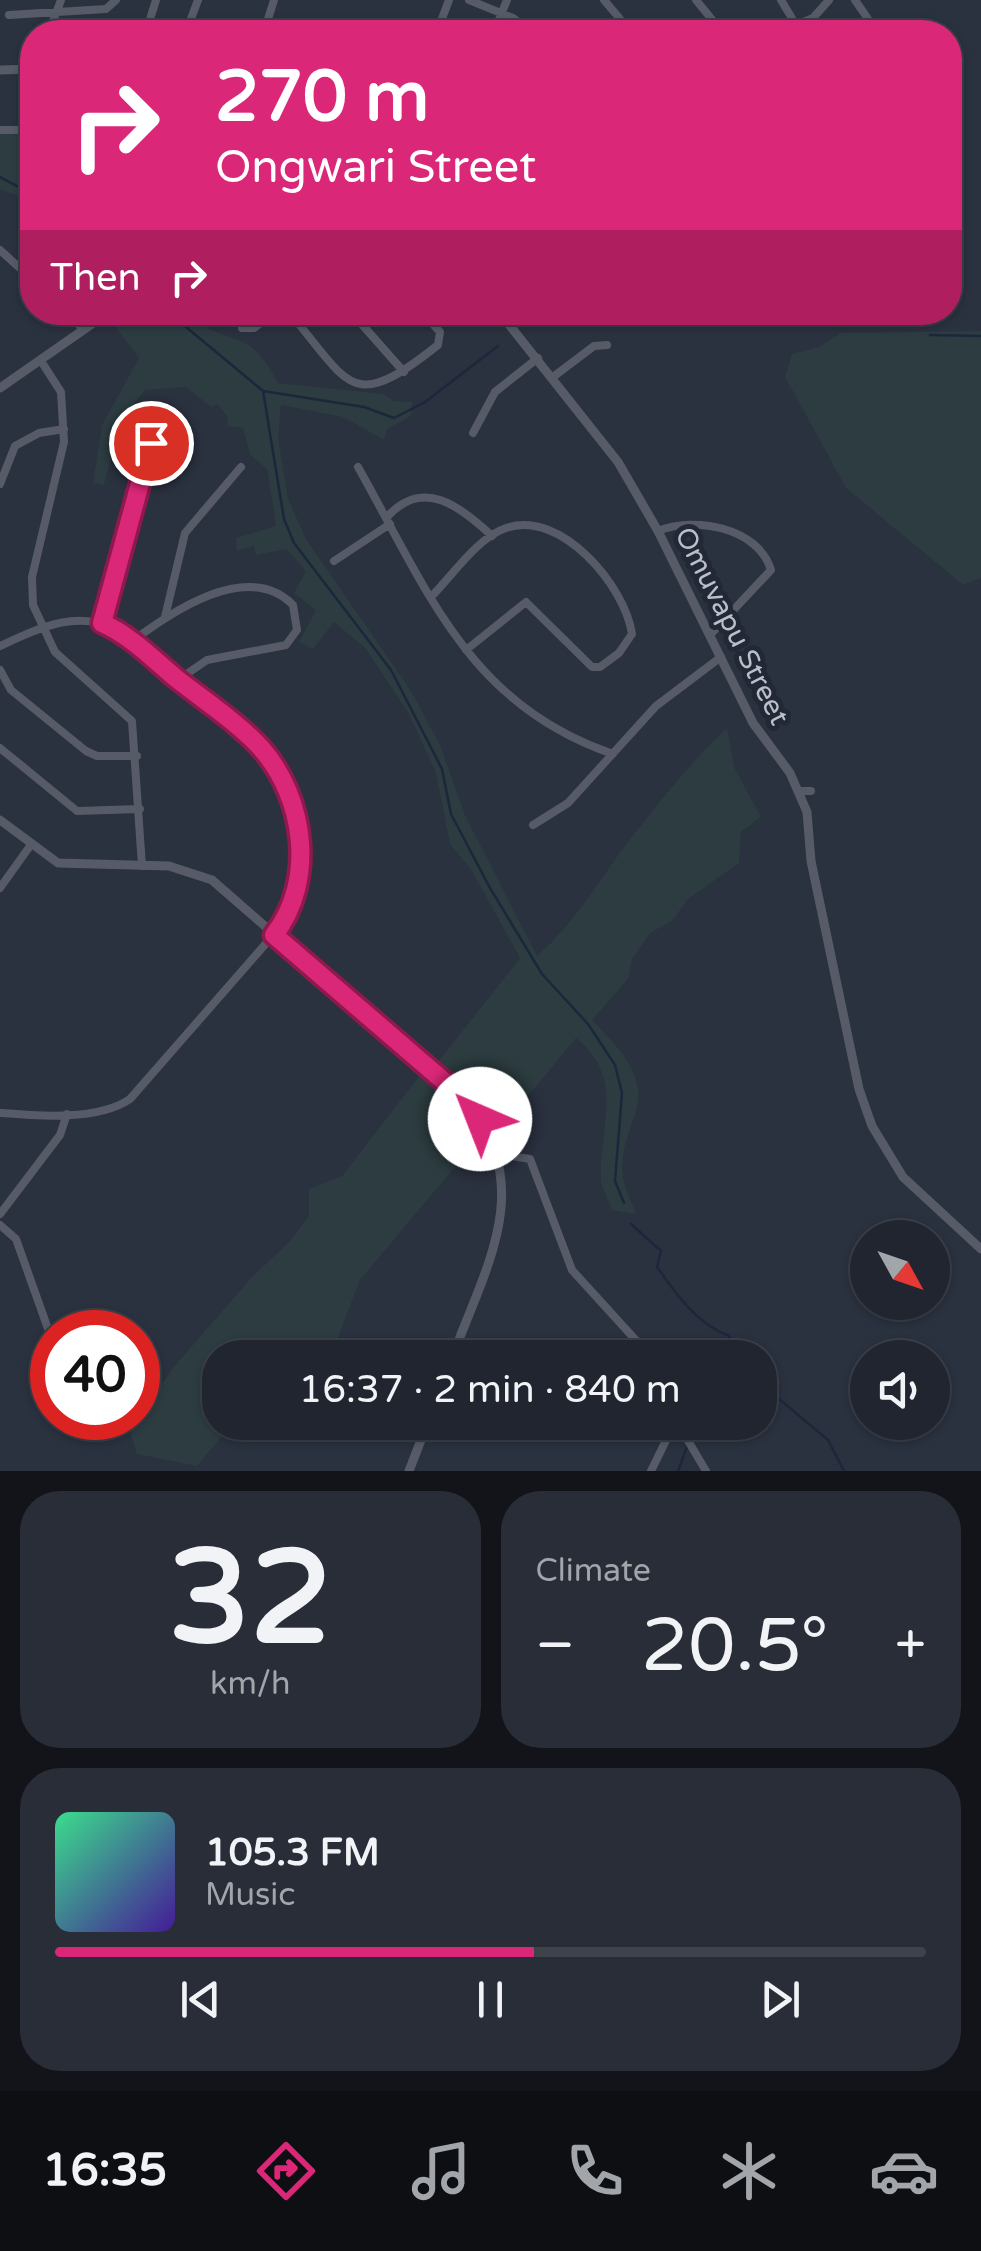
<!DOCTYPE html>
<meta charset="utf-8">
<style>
body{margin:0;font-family:"Varela Round",sans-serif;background:#282d37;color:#f1f3f6;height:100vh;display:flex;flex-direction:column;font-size:38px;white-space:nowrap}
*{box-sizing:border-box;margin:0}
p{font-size:32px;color:#a2a5aa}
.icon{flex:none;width:55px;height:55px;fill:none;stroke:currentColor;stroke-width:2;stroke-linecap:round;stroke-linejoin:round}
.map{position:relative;height:1471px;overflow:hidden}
.side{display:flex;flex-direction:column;gap:20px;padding:20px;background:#12141a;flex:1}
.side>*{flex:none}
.banner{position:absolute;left:20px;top:20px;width:942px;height:305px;border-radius:40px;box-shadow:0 2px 8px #0004,0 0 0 2px #3d424b;background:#db2777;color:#fff;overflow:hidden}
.needle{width:65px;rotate:130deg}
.fabs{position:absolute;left:850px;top:1220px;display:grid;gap:20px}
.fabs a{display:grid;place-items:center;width:100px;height:100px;border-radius:50%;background:#20252f;box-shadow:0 2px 8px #0004,0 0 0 2px #3d424b;font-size:50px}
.speed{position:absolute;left:30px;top:1310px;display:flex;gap:20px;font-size:50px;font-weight:700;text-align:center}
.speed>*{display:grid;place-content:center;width:130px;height:130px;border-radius:50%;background:#20252f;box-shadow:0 2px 8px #0004,0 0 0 2px #3d424b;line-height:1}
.speed .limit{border:15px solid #d22;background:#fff;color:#111}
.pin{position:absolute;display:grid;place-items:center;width:85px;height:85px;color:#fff;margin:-42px;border:5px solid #fff;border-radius:50%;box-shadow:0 2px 10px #0007}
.me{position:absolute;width:110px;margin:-55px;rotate:316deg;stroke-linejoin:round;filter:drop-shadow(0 0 8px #0008)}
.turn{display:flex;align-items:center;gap:35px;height:210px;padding:0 30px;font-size:45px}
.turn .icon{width:130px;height:130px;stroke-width:2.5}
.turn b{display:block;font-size:70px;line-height:85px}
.then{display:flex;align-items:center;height:95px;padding:0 30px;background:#0003;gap:20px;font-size:38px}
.big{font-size:75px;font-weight:600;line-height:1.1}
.side .tile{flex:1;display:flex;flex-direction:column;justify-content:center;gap:15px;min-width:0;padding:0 35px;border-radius:40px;background:#282d37}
.side .dial{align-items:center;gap:0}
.dial b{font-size:130px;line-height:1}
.song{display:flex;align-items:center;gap:30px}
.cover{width:120px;height:120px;border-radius:15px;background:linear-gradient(135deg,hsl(150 70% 55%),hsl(260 70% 35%))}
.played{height:10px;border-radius:5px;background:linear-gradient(90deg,#db2777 55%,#3d424b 55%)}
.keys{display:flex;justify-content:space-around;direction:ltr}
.heat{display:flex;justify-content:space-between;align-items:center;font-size:55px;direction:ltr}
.side .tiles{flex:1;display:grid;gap:20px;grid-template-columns:1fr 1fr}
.tile:last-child{grid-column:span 2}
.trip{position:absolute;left:202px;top:1340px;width:575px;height:100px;border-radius:40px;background:#20252f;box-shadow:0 2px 8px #0004,0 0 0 2px #3d424b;font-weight:600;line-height:100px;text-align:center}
.menu{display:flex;height:160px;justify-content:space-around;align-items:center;background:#0d0f13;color:#a2a5aa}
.menu .icon{width:70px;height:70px}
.menu .active{color:#db2777}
.menu b{font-size:45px;color:#f1f3f6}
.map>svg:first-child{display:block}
.green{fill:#2c3c40}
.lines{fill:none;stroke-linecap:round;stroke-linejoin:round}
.stream{stroke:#1d273c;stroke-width:2.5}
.minor{stroke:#565b67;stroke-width:8}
.tertiary{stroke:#565b67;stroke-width:9}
.route-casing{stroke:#8e194d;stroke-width:25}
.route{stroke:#db2777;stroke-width:18}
.labels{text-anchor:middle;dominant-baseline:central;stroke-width:10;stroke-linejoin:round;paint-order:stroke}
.street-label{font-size:28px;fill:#babfca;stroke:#222835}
</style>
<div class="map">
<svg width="981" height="1471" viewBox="0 0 981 1471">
<rect width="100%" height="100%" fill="#2a313f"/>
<path class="green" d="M0,130h22l-4,42 14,6v24l-32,-13z
M121,313h73l2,9c43,25 54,8 82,61l106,11 10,7 18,1 -1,14 -24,13 -3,11 -41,-23 -62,-12 -3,33 10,60 18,41 105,152 29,54 25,70 72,141c40,-35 64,-80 97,-122 29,-37 59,-74 93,-106l7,39 27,50 -20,15 -2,31 -51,36 -16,22 -22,12 -18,26 -4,20 -36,41c21,21 54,53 45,87 -6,23 -18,44 -14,69 1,12 9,26 13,38l-24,-4c-3,-9 -10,-21 -11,-30 -3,-55 26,-99 -25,-142l-56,68 -17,-15 -21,18 -48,-42 86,-109 -48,-87 -22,-27 -14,-71 -27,-59 -44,-66 -31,-26 -21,27 -14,-7 17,-32 -22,-17 12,-22 -20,-22 -30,6 -2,-9 -17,5 -1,-13 40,-12 -9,-57 -17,-14 -7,-27 -15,-2 -1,-10 -10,-12 -6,3 -25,-20 -41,3 -25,32 -16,63 -11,-2 9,-58 37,-67 -30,-39z
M981,331v247l-18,7 -117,-97 -61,-111 7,-23 27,-7 22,-14z
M427,1066l41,36 23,34 -16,7 -115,137 -22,57 -40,20 -78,1v64l13,1 -36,43 -60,-12 -7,-22 42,-63 79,-91 39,-37 19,-25v-27l33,-13z"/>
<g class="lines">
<path class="stream" d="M0,177l32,17
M168,312l95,79 101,16 30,11 31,-16 73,-56
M930,335l51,1
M263,391l21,128 10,24 97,127 51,99 9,45 39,74 52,86 46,50 27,41 7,28 -7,88 9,22
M631,1224l30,27 -4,16c20,28 39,56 72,69l8,22
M725,1358l6,-13
M760,1383l68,57 16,31
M692,1438l10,-16
M678,1471l10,-27"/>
<path class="minor" d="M469,0l44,18 18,14
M604,0l27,32
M696,0l18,22 1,10
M781,0l15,25 -2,7
M855,0l22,32
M9,15l97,-6 10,-9
M796,25l17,-7 16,-18
M49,32l12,-32
M146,32l10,-32
M186,32l12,-32
M264,32l10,-32
M437,32l12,-32
M494,32l13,-32
M0,130h32
M0,250l32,29
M68,312l15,18
M289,312c62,74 62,102 149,33l2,-13 -18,-20
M351,312l53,60
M510,325l12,-13
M242,328h12l21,-16
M41,361l20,31 3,50 -32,135 1,28 22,47 77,69 10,145
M553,377l41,-31 13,-1
M473,433l22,-41 43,-34
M358,467c70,124 110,237 255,287
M0,484l15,-38 24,-13 25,-4
M387,517c36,-40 73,-11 105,19
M658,531c36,-15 100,-4 113,39l-61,65
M334,561l56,-37
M431,597c21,-21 47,-60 75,-69 55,-19 119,58 126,106l-13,19 -19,14h-8l-66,-65 -60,48
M165,617l20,-84 56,-66
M102,623l45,-172 14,-18
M131,642c41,-30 116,-83 162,-37l4,25 -11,15 -79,15 -29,20
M0,646c35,-16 79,-39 117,-15 89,70 238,157 166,293l-153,175c-32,22 -92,17 -130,14
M0,670l11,20 75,61 11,5h40
M0,748l77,63 63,-2
M799,791h12
M533,825l35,-22 88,-97 65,-49
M0,888l30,-42
M498,1154l32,5 42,111 80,88
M0,1214l60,-79 7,-21
M0,1225l16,14 36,101
M677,1422l29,49
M651,1471l24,-49"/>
<path class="tertiary" d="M0,70l32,-1
M499,312l119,150 40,69 95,192 37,50 17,39 4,49 48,228 13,37 31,51 78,72
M0,388l109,-76
M0,820l58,43 111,3 43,14 259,226c64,85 13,164 -19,252
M409,1471l19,-49"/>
</g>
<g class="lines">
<g class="route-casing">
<path id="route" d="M151,443l-49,180c28,12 52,37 75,56 28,22 60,43 84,69 44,50 55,133 13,187l194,167 12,17"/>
</g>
<use href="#route" class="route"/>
</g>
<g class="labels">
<g class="street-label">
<text transform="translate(732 626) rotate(63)">Omuvapu Street</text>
</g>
</g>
</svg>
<div class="fabs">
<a><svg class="needle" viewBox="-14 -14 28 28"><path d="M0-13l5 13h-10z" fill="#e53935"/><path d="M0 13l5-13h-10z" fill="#a2a5aa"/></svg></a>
<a><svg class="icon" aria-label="sound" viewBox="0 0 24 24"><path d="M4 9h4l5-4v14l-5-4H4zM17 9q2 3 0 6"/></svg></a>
</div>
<div class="speed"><div class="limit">40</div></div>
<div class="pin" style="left:151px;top:443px;background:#d93025"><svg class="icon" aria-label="arrive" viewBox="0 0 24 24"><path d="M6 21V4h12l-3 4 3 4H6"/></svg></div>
<svg class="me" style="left:480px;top:1119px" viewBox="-20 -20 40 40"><circle r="19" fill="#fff"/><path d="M0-13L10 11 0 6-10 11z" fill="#db2777"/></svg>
<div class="trip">16:37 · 2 min · 840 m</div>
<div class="banner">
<div class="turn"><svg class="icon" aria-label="right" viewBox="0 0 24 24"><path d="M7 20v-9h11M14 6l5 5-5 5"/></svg><div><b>270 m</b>Ongwari Street</div></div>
<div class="then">Then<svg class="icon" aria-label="right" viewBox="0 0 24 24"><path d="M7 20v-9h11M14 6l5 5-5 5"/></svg></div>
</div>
</div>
<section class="side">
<div class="tiles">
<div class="tile dial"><b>32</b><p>km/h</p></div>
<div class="tile"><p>Climate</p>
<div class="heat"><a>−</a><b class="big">20.5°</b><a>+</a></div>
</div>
<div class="tile">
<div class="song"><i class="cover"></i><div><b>105.3 FM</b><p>Music</p></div></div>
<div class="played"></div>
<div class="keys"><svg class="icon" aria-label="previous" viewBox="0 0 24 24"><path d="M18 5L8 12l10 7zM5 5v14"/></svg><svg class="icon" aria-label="pause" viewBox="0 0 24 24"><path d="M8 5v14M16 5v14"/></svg><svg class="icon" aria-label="next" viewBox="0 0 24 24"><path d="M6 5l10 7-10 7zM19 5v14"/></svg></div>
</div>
</div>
</section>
<nav class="menu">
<b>16:35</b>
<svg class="icon active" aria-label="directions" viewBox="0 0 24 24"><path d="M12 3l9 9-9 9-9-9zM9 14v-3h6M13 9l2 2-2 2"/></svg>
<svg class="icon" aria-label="music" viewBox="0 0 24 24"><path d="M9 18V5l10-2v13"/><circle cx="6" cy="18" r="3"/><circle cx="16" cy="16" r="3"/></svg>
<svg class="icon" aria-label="phone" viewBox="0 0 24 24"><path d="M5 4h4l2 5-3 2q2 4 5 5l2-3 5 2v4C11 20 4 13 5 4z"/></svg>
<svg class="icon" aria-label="climate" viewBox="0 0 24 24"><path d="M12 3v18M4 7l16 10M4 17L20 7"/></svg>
<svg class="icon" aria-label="car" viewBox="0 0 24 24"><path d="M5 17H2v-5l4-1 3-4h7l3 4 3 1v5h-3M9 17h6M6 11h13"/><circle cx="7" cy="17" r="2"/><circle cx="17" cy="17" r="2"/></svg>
</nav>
